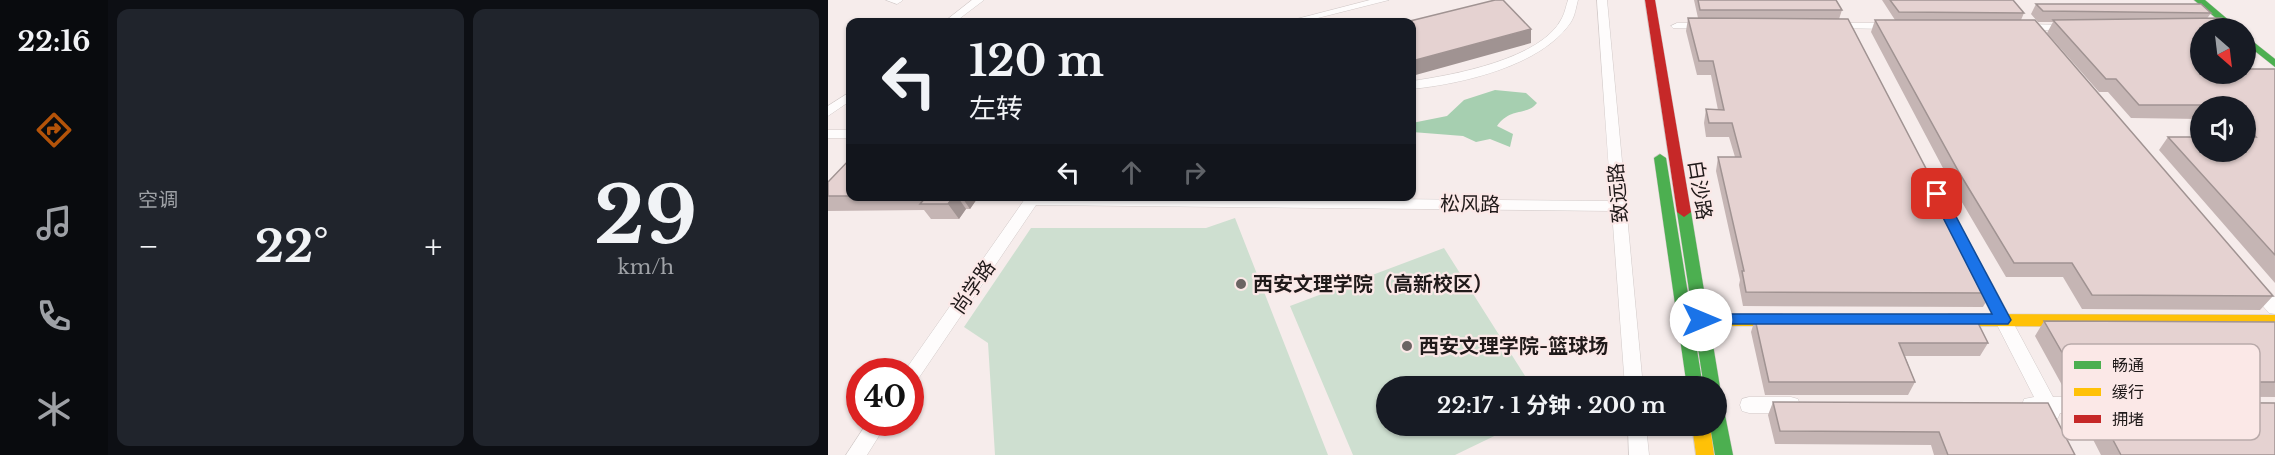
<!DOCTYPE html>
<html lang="zh">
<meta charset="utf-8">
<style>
body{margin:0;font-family:"Libre Baskerville","Noto Sans SC",serif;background:#20242c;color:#f1f3f6;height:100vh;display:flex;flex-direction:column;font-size:22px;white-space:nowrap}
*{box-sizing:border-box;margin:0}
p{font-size:20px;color:#9ea1a6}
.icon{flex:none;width:33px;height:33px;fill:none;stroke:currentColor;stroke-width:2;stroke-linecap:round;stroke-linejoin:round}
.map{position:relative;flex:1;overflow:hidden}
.panel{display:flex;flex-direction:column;gap:9px;padding:9px;background:#0d0f14;width:720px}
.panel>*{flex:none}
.banner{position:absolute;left:18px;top:18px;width:570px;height:183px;border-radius:12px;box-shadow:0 2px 4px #0004;background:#171b24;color:#f1f3f6;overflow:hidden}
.needle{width:39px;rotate:152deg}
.controls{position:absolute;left:1362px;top:18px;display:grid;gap:12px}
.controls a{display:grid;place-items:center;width:66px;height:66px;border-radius:50%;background:#171b24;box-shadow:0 2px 4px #0004;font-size:30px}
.speed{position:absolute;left:18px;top:358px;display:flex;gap:12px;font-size:30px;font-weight:700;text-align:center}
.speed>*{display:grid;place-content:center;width:78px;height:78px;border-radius:50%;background:#171b24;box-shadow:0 2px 4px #0004;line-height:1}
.speed .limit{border:9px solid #d22;background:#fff;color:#111}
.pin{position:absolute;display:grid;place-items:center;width:51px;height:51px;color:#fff;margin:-26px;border-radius:12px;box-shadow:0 3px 9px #0006}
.me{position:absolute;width:66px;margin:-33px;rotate:90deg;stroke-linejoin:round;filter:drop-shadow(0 0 4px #0008)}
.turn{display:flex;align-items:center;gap:21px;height:126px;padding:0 24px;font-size:27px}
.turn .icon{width:78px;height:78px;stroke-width:2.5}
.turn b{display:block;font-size:42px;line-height:51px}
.lanes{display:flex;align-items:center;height:57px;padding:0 24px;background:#0003;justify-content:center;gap:30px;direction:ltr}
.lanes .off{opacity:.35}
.big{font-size:45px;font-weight:700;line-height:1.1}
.panel .widget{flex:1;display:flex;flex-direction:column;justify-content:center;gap:9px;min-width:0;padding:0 21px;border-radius:12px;background:#20242c}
.panel .dial{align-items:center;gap:0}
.dial b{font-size:78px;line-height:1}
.heat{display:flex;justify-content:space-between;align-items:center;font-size:33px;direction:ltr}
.panel .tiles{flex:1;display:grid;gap:9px;grid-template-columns:repeat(2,1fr)}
.trip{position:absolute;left:548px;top:376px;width:351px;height:60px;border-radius:30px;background:#171b24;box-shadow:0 2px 4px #0004;font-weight:700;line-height:60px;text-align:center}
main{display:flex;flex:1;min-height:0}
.tabs{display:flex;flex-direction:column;width:108px;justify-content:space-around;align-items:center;background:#090b0e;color:#9ea1a6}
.tabs .icon{width:42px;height:42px}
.tabs .selected{color:#b45309}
.tabs b{font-size:27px;color:#f1f3f6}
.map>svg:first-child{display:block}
.green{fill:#cedfd0}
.water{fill:#a6cfb0}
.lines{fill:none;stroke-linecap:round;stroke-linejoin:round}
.street-casing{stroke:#d2cac9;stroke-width:1}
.fast-casing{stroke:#d2cac9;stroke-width:1}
.slow-casing{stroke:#d2cac9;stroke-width:1}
.jam-casing{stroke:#d2cac9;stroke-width:1}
.street{fill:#fefcfc;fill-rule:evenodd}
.fast{fill:#4caf50;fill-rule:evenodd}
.slow{fill:#ffc107;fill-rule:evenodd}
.jam{fill:#c62828;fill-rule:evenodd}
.wall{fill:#c5b5b4}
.shaded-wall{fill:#a09392}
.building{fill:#e5d2d1;stroke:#a09392;stroke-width:1.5}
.route{fill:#1a73e8;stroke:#114b97;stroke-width:1.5}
.poi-dot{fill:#6b6463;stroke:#fbe8e7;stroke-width:2}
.labels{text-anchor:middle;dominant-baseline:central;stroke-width:4.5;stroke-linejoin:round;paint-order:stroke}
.street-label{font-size:20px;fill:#201a1a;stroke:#fbe8e7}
.poi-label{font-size:20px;font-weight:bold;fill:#201a1a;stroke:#fbe8e7;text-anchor:start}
.key{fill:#fbe8e7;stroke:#b9aaaa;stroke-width:1.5}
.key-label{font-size:16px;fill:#201a1a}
</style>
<main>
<nav class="tabs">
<b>22:16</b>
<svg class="icon selected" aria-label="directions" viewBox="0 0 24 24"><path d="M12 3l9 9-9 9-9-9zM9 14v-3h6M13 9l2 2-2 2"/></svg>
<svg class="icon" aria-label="music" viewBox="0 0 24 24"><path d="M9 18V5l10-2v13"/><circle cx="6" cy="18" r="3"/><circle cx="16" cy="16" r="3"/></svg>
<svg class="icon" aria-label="phone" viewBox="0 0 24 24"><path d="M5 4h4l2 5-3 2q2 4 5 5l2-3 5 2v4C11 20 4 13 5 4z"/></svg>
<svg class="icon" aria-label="climate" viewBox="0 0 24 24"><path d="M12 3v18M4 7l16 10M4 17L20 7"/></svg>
</nav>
<section class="panel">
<div class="tiles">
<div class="widget"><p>空调</p>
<div class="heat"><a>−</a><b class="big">22°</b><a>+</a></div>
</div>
<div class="widget dial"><b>29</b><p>km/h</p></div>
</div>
</section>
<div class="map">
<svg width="1447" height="455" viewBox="0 0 1447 455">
<rect width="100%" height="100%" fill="#f6eceb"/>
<path class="green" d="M407,218l93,237h-333l-7,-112 -24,-16 67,-99h175z
M616,248l88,139h-146v39h129l-60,29h-102l-63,-149z"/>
<path class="water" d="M667,90l31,3 11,10c-10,13 -27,4 -40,23l16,8 -3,13 -20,-8 -14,3 -13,-6 -51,-4v-9l35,-7 17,-16z"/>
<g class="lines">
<g class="street-casing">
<path id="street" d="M58,0h16v1l-5,3z
M144,0h12l-29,22h-11z
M542,0h19l-87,22h-17z
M740,0h10c-2,7 -3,16 -7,22 -29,44 -110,62 -159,67v-8c41,-6 130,-22 150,-63 3,-6 4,-12 6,-18z
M769,0h10l36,387h-18l-13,-176 -576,-6 -120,177 -6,2v-12h-6l123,-176 584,5z
M849,23h30l6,3 -6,3 -34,-1 -2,-2z
M1005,23h60l6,3 -6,3 -64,-1 -2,-2z
M1194,24l48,1 6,3 -6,3 -52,-2v-4z
M22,92v9l-22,15v-10z
M0,130h22v8h-22z
M1152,270l6,2 67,125h56l7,2 2,6 -2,6 -7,2h-49l-2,5 -7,2 -7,-2 -2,-5 -18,-2 -2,-6 2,-6 10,-2 -62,-121 2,-4z
M1427,280l6,2 14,15v17l-6,-1 -20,-23 -2,-4 2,-4z
M921,397h42l7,2 2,6 -2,6 -7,2h-42l-7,-2 -2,-6 2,-6z
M39,423h20l-20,32h-21z
M800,426h18l3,29h-20z"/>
</g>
<g class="fast-casing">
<path id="fast" d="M1366,0h11l33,28h-10z
M1418,36l29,23v8l-29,-23z
M832,154l6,4 37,229h-16l-33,-229z
M856,207l7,5 29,175 -4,5v-5h-12l-27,-175z
M888,403l6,2 2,5 9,45h-18l-5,-29h6z"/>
</g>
<g class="slow-casing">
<path id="slow" d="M857,314h97l5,2 3,4 -3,4 -5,2h-97l-5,-2 -3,-4 3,-4z
M1121,314l326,1v12l-326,-1 -5,-2 -3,-4 3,-4z
M864,426h18l4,29h-18z"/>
</g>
<g class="jam-casing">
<path id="jam" d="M817,0h10l36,212 -7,5 -7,-5z"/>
</g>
<use href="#street" class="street"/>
<use href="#fast" class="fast"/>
<use href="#slow" class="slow"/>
<use href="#jam" class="jam"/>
</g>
<path class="wall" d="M866,0h142l6,10 -3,9 152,274 -8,14 -240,-1 -4,-21 1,-5 -24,-109 2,-14h17l-6,-20h-23l-2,-14 2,-14 12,1 -7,-35h-14l-11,-44 2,-13h10z
M1054,0h131l11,13 -3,7 252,276 -13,14 -178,-1 -19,-32h-57l-53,-90 -82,-155 4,-12h20z
M1208,4l175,9 -11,15 48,41h27v214l-116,-133 9,-13 78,15v-46h-46v13l-69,-1 -23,-26h-9l-52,-59 6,-11h-15l-7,-8z
M1418,38l6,5 -6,10z
M22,159v37h129l-9,13h-4l-7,10h-28l-7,-9 -96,1v-29z
M927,319l233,24 -8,13h-75l10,26 -7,13h-143l-14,-63z
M1216,321l231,1v75l-207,-1 -33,-60z
M945,402l302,53h-141l-3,-10 -156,-1 -7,-29z
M1265,402l182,53h-174l-20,-39z"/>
<path class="shaded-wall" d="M703,29v14l-119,33v-15z
M126,196h3l9,13 -7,10 -11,-15z
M133,196h18l-9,13z"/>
<path class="building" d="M667,0h8l28,29 -119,32v-39h-6z
M870,0h138l6,10h-142z
M1062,0h123l11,13 -125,-1z
M1208,4h165l10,9 -168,-2z
M860,18l160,1 143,274 -245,-1 -4,-21h2l-26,-114h23l-9,-34h-23l-3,-14 18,1 -11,-49h-14z
M1394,18l13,10h-35v46h46v-7l2,2h27v186l-107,-118h32v15h46v-15h10l-10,-10v-21h-21l-1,-1h-85l-23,-26h-10l-53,-59z
M1047,20h160l238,276 -181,-1 -20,-32h-58l-54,-89z
M1418,38l6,5h-6z
M22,159v37h-22v-14z
M99,196h27l-6,8h-28z
M927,319h221l12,24h-89l16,39h-146z
M1216,321l231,1v60h-196z
M945,402l275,1 27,52h-127l-9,-23 -159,-1z
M1265,402l182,1v52h-154z"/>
<path class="route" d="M1109,189l7,5 67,126 -3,4h-312l-3,-4 3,-4 5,-2h291l-61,-120z"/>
<g class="poi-dot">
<circle cx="413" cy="284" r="6"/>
<circle cx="579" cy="346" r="6"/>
</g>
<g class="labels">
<g class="street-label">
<text transform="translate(872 190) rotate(81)">白沙路</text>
<text transform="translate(790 193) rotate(-95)">致远路</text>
<text transform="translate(642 204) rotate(1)">松风路</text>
<text transform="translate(145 287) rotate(-55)">尚学路</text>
</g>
<g class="poi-label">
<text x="425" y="284">西安文理学院（高新校区）</text>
<text x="591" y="346">西安文理学院-篮球场</text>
</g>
</g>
<rect x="1234" y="344" width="198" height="96" rx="9" class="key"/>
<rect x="1246" y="361" width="27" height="8" fill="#4caf50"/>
<rect x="1246" y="388" width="27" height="8" fill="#ffc107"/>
<rect x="1246" y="415" width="27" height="8" fill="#c62828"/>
<g class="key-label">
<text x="1284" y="371">畅通</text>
<text x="1284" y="398">缓行</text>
<text x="1284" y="425">拥堵</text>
</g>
</svg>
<div class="controls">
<a><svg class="needle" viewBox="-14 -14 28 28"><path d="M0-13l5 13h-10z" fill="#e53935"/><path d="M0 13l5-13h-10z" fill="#9ea1a6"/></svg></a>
<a><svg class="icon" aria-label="sound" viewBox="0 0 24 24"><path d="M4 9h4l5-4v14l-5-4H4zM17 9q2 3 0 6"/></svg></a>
</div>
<div class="speed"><div class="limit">40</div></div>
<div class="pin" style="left:1109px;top:194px;background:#d93025"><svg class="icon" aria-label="arrive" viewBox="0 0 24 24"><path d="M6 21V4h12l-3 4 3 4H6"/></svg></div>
<svg class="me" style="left:873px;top:320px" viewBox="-20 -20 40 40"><circle r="19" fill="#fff"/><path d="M0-13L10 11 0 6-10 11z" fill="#1a73e8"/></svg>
<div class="trip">22:17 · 1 分钟 · 200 m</div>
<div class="banner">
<div class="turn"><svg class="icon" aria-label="left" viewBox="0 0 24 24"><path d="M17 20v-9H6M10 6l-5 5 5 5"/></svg><div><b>120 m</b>左转</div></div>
<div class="lanes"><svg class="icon" aria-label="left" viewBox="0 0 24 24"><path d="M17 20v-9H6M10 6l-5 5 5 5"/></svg><svg class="icon off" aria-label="ahead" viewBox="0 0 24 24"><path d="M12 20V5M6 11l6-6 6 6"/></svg><svg class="icon off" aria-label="right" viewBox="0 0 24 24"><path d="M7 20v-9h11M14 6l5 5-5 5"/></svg></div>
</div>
</div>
</main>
